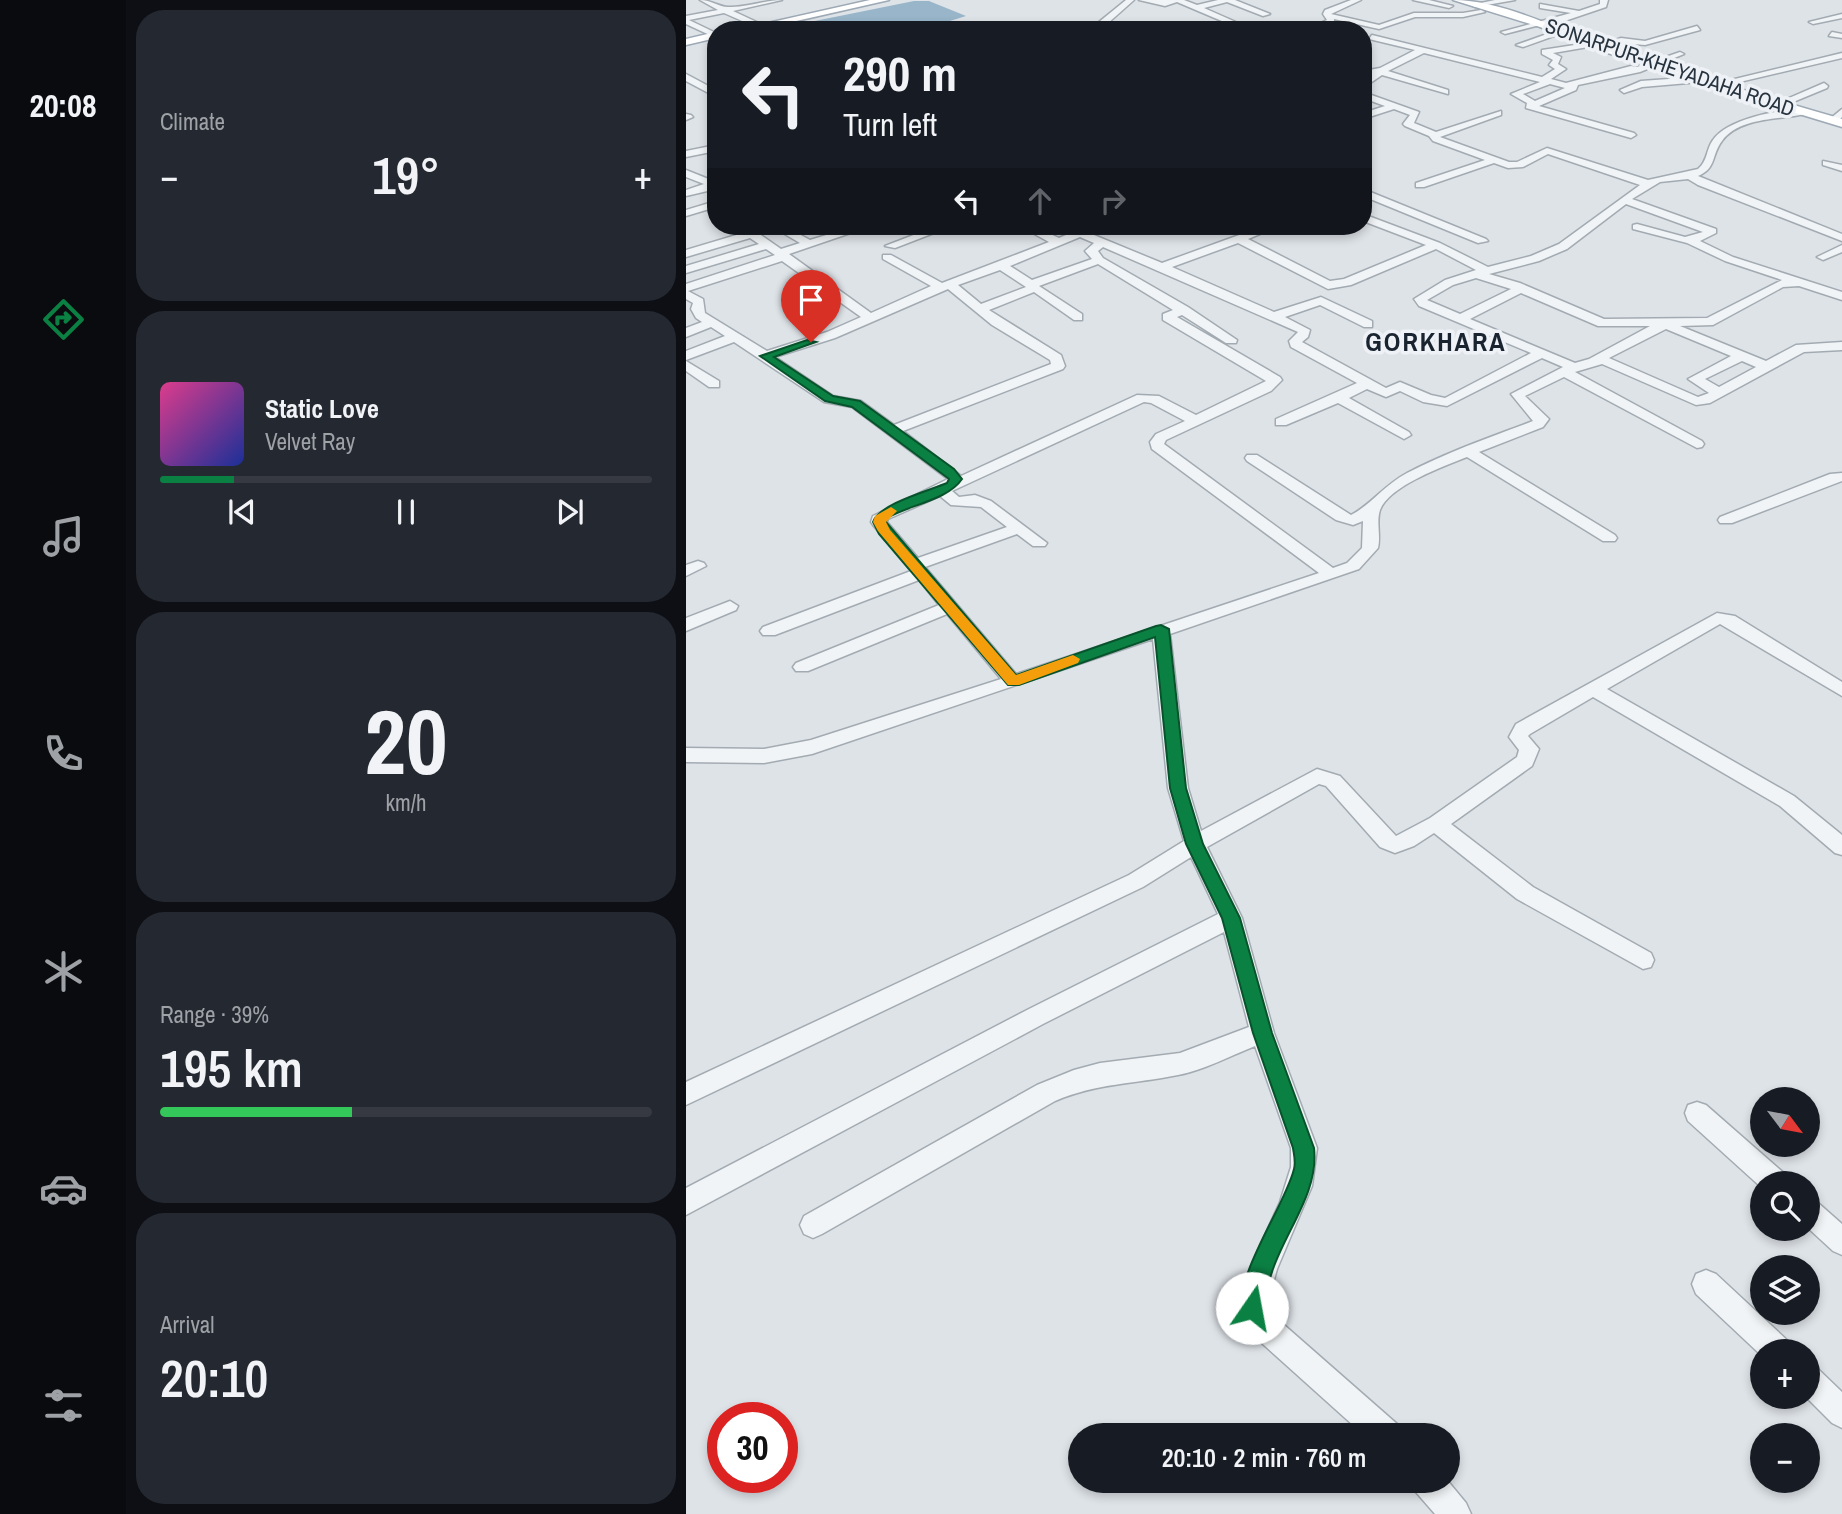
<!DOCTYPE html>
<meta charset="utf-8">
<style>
body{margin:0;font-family:"Archivo Narrow",sans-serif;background:#242831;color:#f1f3f6;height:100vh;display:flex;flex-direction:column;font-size:26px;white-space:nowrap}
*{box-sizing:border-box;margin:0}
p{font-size:23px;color:#9ea1a6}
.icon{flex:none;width:38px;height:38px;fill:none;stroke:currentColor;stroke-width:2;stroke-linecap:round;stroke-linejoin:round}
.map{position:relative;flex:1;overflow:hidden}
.side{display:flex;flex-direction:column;gap:10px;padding:10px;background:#0d0f14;width:560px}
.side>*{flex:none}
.banner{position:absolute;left:21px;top:21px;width:665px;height:214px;border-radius:28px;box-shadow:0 4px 10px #0003;background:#171b24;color:#f1f3f6;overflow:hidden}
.needle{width:46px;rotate:122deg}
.tools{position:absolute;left:1064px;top:1087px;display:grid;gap:14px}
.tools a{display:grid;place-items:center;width:70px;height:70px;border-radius:50%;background:#171b24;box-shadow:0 4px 10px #0003;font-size:35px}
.speed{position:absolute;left:21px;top:1402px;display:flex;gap:14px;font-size:35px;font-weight:700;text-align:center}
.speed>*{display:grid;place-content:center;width:91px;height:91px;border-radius:50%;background:#171b24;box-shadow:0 4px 10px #0003;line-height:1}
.speed .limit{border:10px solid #d22;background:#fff;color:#111}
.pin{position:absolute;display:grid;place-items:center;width:60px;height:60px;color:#fff;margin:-72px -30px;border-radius:50% 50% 50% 0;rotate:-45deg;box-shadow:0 0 7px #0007}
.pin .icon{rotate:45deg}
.me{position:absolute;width:77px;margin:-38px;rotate:12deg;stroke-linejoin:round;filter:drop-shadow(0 0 5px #0008)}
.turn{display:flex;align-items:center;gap:24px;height:147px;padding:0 21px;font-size:32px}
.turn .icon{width:91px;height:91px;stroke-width:2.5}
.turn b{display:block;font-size:49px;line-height:60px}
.lanes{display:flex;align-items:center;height:66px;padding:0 21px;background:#0003;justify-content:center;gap:35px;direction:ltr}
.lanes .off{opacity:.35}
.big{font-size:52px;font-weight:600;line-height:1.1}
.side .widget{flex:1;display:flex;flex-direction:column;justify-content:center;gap:10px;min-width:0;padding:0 24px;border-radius:28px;background:#242831}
.side .dial{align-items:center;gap:0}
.dial b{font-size:91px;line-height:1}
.song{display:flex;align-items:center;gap:21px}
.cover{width:84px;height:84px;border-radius:10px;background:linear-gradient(135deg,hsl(330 70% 55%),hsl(230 70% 35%))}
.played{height:7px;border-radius:4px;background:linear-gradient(90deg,#0b8043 15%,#363941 15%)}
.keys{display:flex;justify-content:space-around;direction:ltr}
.heat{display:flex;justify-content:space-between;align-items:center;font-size:38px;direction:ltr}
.charge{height:10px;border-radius:5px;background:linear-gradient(90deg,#34c759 39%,#363941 0)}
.trip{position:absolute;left:382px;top:1423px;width:392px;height:70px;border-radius:35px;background:#171b24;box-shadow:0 4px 10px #0003;font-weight:600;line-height:70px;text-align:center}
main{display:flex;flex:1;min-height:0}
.tab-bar{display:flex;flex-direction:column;width:126px;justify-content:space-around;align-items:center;background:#090b0e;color:#9ea1a6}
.tab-bar .icon{width:49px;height:49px}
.tab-bar .current{color:#0b8043}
.tab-bar b{font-size:32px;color:#f1f3f6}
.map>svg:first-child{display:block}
.water{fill:#98b5c9}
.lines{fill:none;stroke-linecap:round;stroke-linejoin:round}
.minor-casing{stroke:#a3abb2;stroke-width:3}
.major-casing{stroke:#9da9b4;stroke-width:3}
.minor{fill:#f1f4f6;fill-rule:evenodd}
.major{fill:#fff;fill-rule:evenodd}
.route{fill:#0b8043;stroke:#07532c;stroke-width:2}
.slow{fill:#f59e0b}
.labels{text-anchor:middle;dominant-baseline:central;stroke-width:7;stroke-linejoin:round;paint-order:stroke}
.far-street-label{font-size:21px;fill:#27333f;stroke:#eef2f6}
.far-district-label{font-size:26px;font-weight:bold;letter-spacing:2px;fill:#192430;stroke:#eef2f6}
</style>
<main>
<nav class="tab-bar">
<b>20:08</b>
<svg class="icon current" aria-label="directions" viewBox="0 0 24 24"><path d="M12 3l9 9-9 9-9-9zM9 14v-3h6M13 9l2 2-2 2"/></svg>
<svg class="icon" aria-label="music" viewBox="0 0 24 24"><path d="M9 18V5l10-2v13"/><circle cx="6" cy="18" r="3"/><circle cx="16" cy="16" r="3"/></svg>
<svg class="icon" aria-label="phone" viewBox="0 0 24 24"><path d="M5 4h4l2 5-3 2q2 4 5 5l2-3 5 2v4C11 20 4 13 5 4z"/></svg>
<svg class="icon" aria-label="climate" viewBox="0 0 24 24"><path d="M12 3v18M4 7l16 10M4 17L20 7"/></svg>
<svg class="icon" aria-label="car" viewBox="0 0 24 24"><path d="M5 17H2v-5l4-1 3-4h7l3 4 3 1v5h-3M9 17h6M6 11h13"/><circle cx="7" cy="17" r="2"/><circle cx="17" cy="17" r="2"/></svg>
<svg class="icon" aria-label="filters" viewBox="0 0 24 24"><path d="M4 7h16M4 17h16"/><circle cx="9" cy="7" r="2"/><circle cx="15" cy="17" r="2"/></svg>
</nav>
<section class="side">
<div class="widget"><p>Climate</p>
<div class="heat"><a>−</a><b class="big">19°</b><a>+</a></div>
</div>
<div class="widget">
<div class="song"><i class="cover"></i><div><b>Static Love</b><p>Velvet Ray</p></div></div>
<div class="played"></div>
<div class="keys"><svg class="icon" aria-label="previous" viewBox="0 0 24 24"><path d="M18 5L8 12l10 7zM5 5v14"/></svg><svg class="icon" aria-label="pause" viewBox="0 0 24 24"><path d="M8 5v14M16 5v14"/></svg><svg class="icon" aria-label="next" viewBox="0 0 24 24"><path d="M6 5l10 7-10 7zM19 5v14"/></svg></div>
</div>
<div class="widget dial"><b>20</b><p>km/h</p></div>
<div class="widget"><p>Range · 39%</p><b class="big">195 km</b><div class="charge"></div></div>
<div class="widget"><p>Arrival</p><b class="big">20:10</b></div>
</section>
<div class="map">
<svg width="1156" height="1514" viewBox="0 0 1156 1514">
<rect width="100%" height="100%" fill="#dee3e8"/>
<path class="water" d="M228,1h15l37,15 -45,14h-151z"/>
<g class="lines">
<g class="minor-casing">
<path id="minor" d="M14,0c11,0 19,7 28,7 18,1 36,-7 54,-7l-49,11 28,13 -3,4 -34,-15 -35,7 27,13v5l-30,-14v-8l32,-6z
M440,0h8l-27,24 6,6h-9l-5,-8z
M453,0h45l13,5 21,-5h17l35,14 -7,2 -36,-14 -23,6 50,22h-11l-66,-28 -12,4z
M665,0h10l-30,14 48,11 35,-12h49l18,-3 4,2 -22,5h-48l-36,12 -45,-10v4l-18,7h-11l22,-10 -4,-6 2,-4z
M727,0h16l24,6 -4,2z
M809,0h20l-40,7 -4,-2z
M914,0h8l-2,7 -59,20 -7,-2 -35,9 -4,-2 70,-19 -31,-5v-4l39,7 21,-7z
M1156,14v4l-29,6 -4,-2z
M1011,26l3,4 -55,15 -23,-2 -21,6 -4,-2 24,-9 24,3z
M872,30l7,2 -42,15 -7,-2z
M1146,32l10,2v4l-13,-2z
M686,35l170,42 13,-8 -6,-4 4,-5 -11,-6v-4l52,-8v4l-41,7 8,4 -3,7 8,5 -15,10 15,4 65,-17 6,1 43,-15 4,2 -44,18 -62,13 -2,5 -37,16 95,27 2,2 -5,3 -105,-30 1,-5 -16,-9 29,-12 -116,-29 -36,18 60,19v4l-66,-19 -19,13v-7l9,-7 -3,-4 11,-2 35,-18 -46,-11zM864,84l15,4 -30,13 -12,-7z
M1156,53v5l-128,30 -4,-3z
M0,74l30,16v7l-30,-16z
M1011,77l3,5 -58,5 -18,6 -4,-3 21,-9z
M1138,83l4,3 -1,2 -46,19 -8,-2z
M677,92l56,20 -5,11 22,9 65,-21v4l-61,22 69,25h8l30,-14 101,32 50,-11c10,-8 8,-20 15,-29 14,-21 68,-32 92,-30v4c-25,6 -66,3 -83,27 -11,14 -5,27 -24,35l144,58v7l-144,-56 -10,-6 -28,3 -28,17 84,30v4l-16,8 33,16 109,35v8l-43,-14 -16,1 -70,38 -33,1 86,35 30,-16 46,-3v8l-38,2 -94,51 -14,2 -94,-41 -27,8 127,69 2,3 -2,3 -5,1 -133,-71 -39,19 24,23 -6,8 -64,25 136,83 2,3 -2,3h-12l-136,-84c-23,9 -78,29 -87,53 -4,12 1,26 -2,38l-19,21 -189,65 18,154 13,43 116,-62 23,7 56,60 34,-18 87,-61 2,-7 -10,-13 7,-13 201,-111 18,3 107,66v14l-122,-72 -113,65 187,107 48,39v20l-7,-2 -55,-47 -187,-109 -63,37 -2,2 11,13 -7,17 -81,58 82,63 118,66 3,7 -3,7 -8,2 -126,-70 -83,-66 -20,13 -19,7 -15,-6 -54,-61 -7,-2 -112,63 35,71 32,115 43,115 -5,38 -35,83 -10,36 8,12 122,107 4,11h-37l-109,-98 -17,-29 13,-42 29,-64 11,-35v-19l-36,-102c-25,10 -51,24 -77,29 -44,9 -81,8 -123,26l-233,133 -9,4 -9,-4 -4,-9 4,-9 233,-131 37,-15 26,-7 80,-10 69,-26 -25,-95 -181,92 -357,191v-27l341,-178 191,-96 -27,-57 -48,30 -457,218v-23l443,-207 55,-34 -16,-53 -15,-149 -341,115 -48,9 -78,-1v-14l78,1 47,-9 190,-61 -54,-65 -139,57h-12l-3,-4 3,-4 143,-58 -20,-25 -144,55h-12l-3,-4 3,-4 148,-56 -38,-46 -2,-3 2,-6 75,-37 -96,-72 -28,-5 -90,-60 -48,18v-9l39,-15 -14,-9 -25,10v-9l16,-6 -6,-4 -5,-9 2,-6 -7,-4v-15l89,-29 -9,-6 -80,24v-7l73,-22 -9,-6 -64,19v-7l57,-17 -7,-7h12l33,23 19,-6 -29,-17h13l26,14 46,-14h15l-82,28 82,59 60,-27 -48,-27v-4h8l51,28 107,-41 -29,-16h13l26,12 28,-12h14l-12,7 73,30 102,-37h15l-31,13 82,42 14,-2 82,-34 -63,-24v-7l77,29 48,24 43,-11 28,-12 81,-59 -92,-31 -25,13 -15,1 -14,-5 -70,24h-8v-4l69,-23 -52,-19 -4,-5 -24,-10 -2,-2 7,-9 -16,-6 -31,10v-6l22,-7 -22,-8zM940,204l77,28 -18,5 -48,-13 -4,1v4l54,14 38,18 57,19 -75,38 -103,1 -84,-36 -31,-9 50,-13 28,-12zM394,237l14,6 -9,8 7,8 -60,21 -22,-14zM552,243l90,46 23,-4 85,-36 40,21 -31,10 -31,19 5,7 112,47 -86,45 -14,-3 -31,-13 -14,6 -84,-46 6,-5 2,-7 -25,-13 35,-12 44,22h8v-6l-51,-24 -47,15 -102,-45zM417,247l195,85 -9,9 2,6 66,36 -81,36v6h10l52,-22 66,36 7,-4 -2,-3 -60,-34 18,-9 19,8 14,-6 23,11 24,4 95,-48 21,9 -52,27 22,27c-42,16 -86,31 -126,52 -24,13 -35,31 -56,42l-94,-60h-10l-2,3 2,3 89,59 17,5 10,-4 -1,27 -15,15 -14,5 -169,-124 2,-4 105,-49 11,-11 -2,-3 -103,-60 5,-2 44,28h10l1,-3 -49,-33 -85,-49 -5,-7zM96,261l79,56 -34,15 -60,19 -62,-38 -2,-14 -15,-8zM412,264l75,46 -10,4v6l103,61 -70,34 -37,-19 -22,-1 -176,81 -58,-45 160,-62 2,-3 -4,-11 -72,-45 45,-18 40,28h8v-6l-43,-28zM314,270l26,17 -45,17 -23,-19zM790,278l35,11 -51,25 -33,-14 26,-15zM262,289l44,36 58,35 1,4 -157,61 -33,-24 -28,-5 -58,-39 60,-19zM835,293l77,33h52l-61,33 -14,4 -105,-44zM980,329l65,27 -43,23 21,14 -11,4 -89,-39zM1056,361l14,6 -37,20 -14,-8zM458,402l7,1 34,18 -29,13 -6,8 2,7 167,124 -303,101 -91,-107 92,-33 16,12h12l2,-3 -56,-42 -16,-6 -16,2 -7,-6zM254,496l11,9 30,2 26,20 -89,31 -31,-36 1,-3z
M1156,109v8l-5,5h-6v-4z
M0,114l5,1 2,2 -7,3z
M30,145v6l-30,6v-6z
M1137,161l19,4v6l-19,-6z
M0,170l30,12v7l-30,7v-6l18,-6 -18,-7z
M677,189l123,50 2,2 -10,2 -115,-47z
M30,201v6l-30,9v-6z
M251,226h15l-57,22 -10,-2z
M1156,245v7l-19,8 -6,-3z
M0,361l33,20v6h-10l-23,-16z
M1156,473v8l-110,42h-12l-2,-3 2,-3 110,-43z
M12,561l6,2 2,3 -20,10v-11z
M44,601l8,5 -2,4 -50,21v-13z
M1011,1102l9,3 79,69 4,9h-27v5l-74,-67 -3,-8 3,-8z
M1122,1198l9,4 25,22v31l-9,-4 -25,-23z
M1020,1270l10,4 72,67 4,10h-30v5l-66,-62 -4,-10 4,-10z
M1122,1365l10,4 24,23v36l-10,-5 -27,-27h3z
M725,1480h36l19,23 5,11h-36l-20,-23z"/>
</g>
<g class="major-casing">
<path id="major" d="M184,0h19l-132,30h-21z
M767,0c47,0 100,27 143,42 81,29 164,53 246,77v8l-145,-44 -110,-37 -47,-19z
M30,32v6l-30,7v-6z"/>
</g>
<use href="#minor" class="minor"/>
<use href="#major" class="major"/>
</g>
<path class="route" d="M121,340l9,2 -42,15 59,39 27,5 94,68 8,10c-14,21 -53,26 -75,39l-1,4 130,153 140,-49 5,-1 8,4 17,159 17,56 37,74 32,115 42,115c5,43 -27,81 -41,121 -6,15 -6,32 -12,47l-9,3 -8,-3c-14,-36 41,-109 50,-147 2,-7 0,-14 -1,-21l-40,-115 -31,-115 -36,-74 -16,-56 -15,-151 -136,48h-11l-129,-151 -6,-12c6,-18 55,-31 74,-39l2,-4 -97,-72 -27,-6 -65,-45z"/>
<path class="slow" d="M205,507l6,4 -11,11 4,8 126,145 57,-20 7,4 -2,4 -59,22h-11l-130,-154 -5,-9 2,-6z"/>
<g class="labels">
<g class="far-street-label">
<text transform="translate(984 67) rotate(19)">SONARPUR-KHEYADAHA ROAD</text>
</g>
<g class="far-district-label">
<text x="750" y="341">GORKHARA</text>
</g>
</g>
</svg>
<div class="tools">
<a><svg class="needle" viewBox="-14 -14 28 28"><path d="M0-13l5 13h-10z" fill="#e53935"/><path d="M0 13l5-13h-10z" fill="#9ea1a6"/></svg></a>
<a><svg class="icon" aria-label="search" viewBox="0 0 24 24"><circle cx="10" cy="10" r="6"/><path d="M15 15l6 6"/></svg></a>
<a><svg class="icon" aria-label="layers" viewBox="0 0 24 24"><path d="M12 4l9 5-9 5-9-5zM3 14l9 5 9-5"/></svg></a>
<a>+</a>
<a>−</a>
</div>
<div class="speed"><div class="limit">30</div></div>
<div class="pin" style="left:125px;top:342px;background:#d93025"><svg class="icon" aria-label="arrive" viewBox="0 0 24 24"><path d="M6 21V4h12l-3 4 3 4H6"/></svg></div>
<svg class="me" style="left:566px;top:1308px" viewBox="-20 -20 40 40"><circle r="19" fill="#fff"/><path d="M0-13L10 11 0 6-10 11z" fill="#0b8043"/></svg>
<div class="trip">20:10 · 2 min · 760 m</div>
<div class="banner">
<div class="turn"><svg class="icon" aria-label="left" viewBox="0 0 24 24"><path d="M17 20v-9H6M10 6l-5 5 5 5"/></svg><div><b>290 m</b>Turn left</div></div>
<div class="lanes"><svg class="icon" aria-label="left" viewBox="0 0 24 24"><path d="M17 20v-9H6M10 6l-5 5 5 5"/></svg><svg class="icon off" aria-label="ahead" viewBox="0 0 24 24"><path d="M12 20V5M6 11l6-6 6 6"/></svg><svg class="icon off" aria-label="right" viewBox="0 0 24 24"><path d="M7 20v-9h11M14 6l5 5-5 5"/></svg></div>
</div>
</div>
</main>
